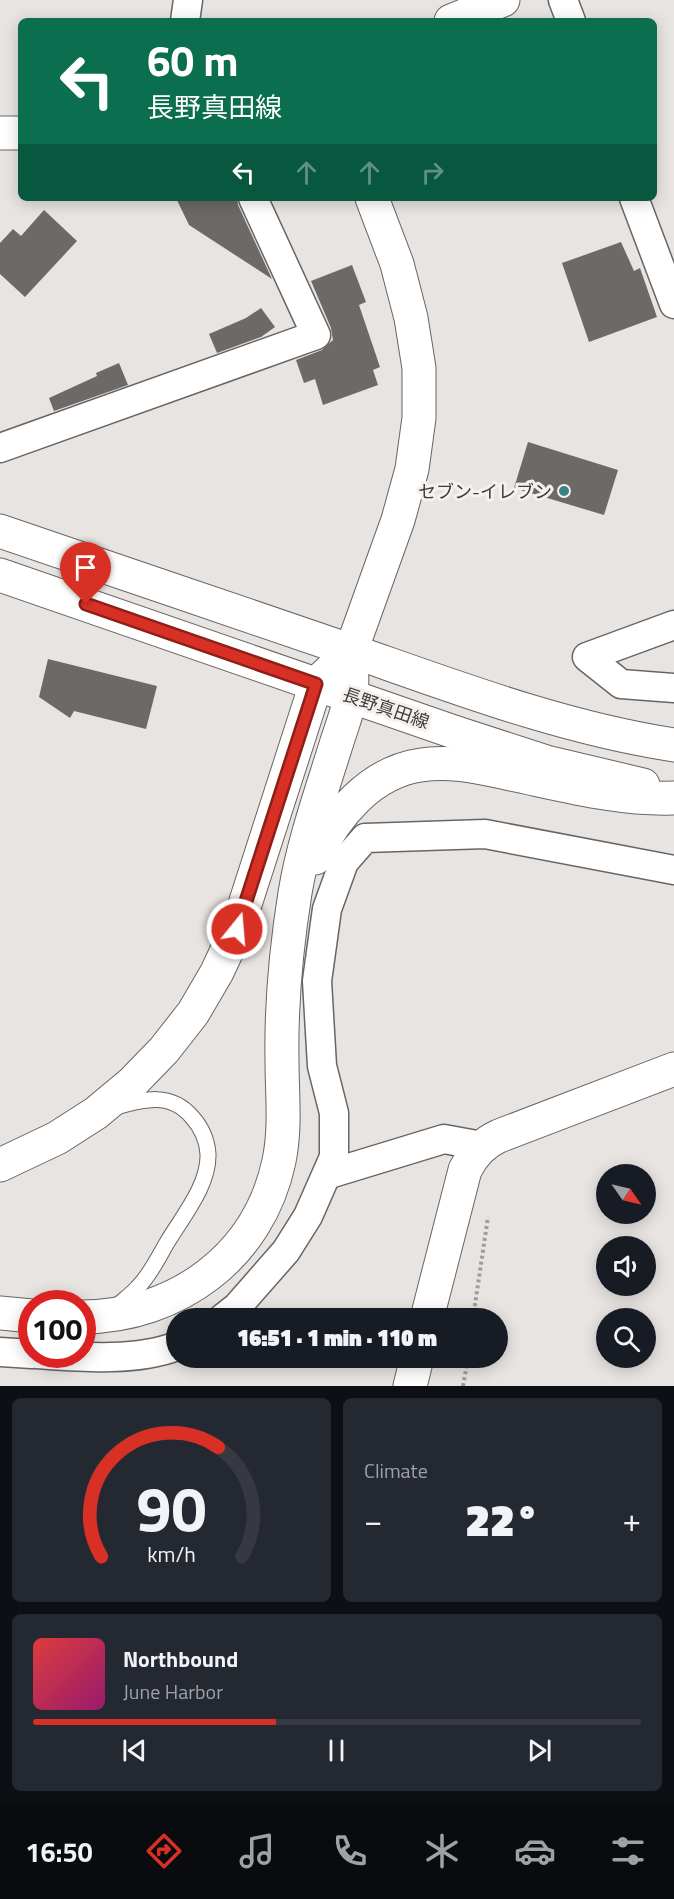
<!DOCTYPE html>
<meta charset="utf-8">
<style>
body{margin:0;font-family:"Titillium Web","Noto Sans JP",sans-serif;background:#242831;color:#f1f3f6;height:100vh;display:flex;flex-direction:column;font-size:22px;white-space:nowrap}
*{box-sizing:border-box;margin:0}
p{font-size:20px;color:#9ea1a6}
.icon{flex:none;width:33px;height:33px;fill:none;stroke:currentColor;stroke-width:2;stroke-linecap:round;stroke-linejoin:round}
.map{position:relative;height:1386px;overflow:hidden}
.drawer{display:flex;flex-direction:column;gap:12px;padding:12px;background:#0d0f14;flex:1}
.drawer>*{flex:none}
.guide{position:absolute;left:18px;top:18px;width:639px;height:183px;border-radius:9px;box-shadow:0 3px 15px #0003;background:#0b6e4f;color:#fff;overflow:hidden}
.needle{width:39px;rotate:124deg}
.fabs{position:absolute;left:596px;top:1164px;display:grid;gap:12px}
.fabs a{display:grid;place-items:center;width:60px;height:60px;border-radius:50%;background:#171b24;box-shadow:0 3px 15px #0003;font-size:30px}
.speed{position:absolute;left:18px;top:1290px;display:flex;gap:12px;font-size:30px;font-weight:700;text-align:center}
.speed>*{display:grid;place-content:center;width:78px;height:78px;border-radius:50%;background:#171b24;box-shadow:0 3px 15px #0003;line-height:1}
.speed .limit{border:9px solid #d22;background:#fff;color:#111}
.pin{position:absolute;display:grid;place-items:center;width:51px;height:51px;color:#fff;margin:-62px -26px;border-radius:50% 50% 50% 0;rotate:-45deg;box-shadow:0 0 6px #0007}
.pin .icon{rotate:45deg}
.me{position:absolute;width:66px;margin:-33px;rotate:17deg;stroke-linejoin:round;filter:drop-shadow(0 0 4px #0008)}
.turn{display:flex;align-items:center;gap:21px;height:126px;padding:0 30px;font-size:27px}
.turn .icon{width:78px;height:78px;stroke-width:2.5}
.turn b{display:block;font-size:42px;line-height:51px}
.lanes{display:flex;align-items:center;height:57px;padding:0 30px;background:#0003;justify-content:center;gap:30px;direction:ltr}
.lanes .off{opacity:.35}
.big{font-size:45px;font-weight:800;line-height:1.1}
.drawer .card{flex:1;display:flex;flex-direction:column;justify-content:center;gap:9px;min-width:0;padding:0 21px;border-radius:9px;background:#242831}
.drawer .dial{align-items:center;gap:0}
.dial svg{height:156px;overflow:visible;fill:none;stroke:#363941;stroke-width:7;stroke-linecap:round;text-anchor:middle}
.dial text{fill:#f1f3f6;stroke:none}
.song{display:flex;align-items:center;gap:18px}
.cover{width:72px;height:72px;border-radius:9px;background:linear-gradient(135deg,hsl(0 70% 55%),hsl(320 70% 35%))}
.played{height:6px;border-radius:3px;background:linear-gradient(90deg,#d93025 40%,#363941 40%)}
.keys{display:flex;justify-content:space-around;direction:ltr}
.heat{display:flex;justify-content:space-between;align-items:center;font-size:33px;direction:ltr}
.drawer .tiles{flex:1;display:grid;gap:12px;grid-template-columns:1fr 1fr}
.card:last-child{grid-column:span 2}
.trip{position:absolute;left:166px;top:1308px;width:342px;height:60px;border-radius:30px;background:#171b24;box-shadow:0 3px 15px #0003;font-weight:800;line-height:60px;text-align:center}
.menu{display:flex;height:96px;justify-content:space-around;align-items:center;background:#090b0e;color:#9ea1a6}
.menu .icon{width:42px;height:42px}
.menu .on{color:#d93025}
.menu b{font-size:27px;color:#f1f3f6}
.map>svg:first-child{display:block}
.building{fill:#6d6967}
.lines{fill:none;stroke-linecap:round;stroke-linejoin:round}
.service-casing{stroke:#696563;stroke-width:17}
.minor-casing{stroke:#696563;stroke-width:31}
.tertiary-casing{stroke:#696563;stroke-width:35}
.primary-casing{stroke:#696563;stroke-width:35}
.motorway-casing{stroke:#696563;stroke-width:35}
.path{stroke:#9f9c99;stroke-width:4;stroke-dasharray:3 3;stroke-linecap:butt}
.service{stroke:#fff;stroke-width:15}
.minor{stroke:#fff;stroke-width:28}
.tertiary{stroke:#fff;stroke-width:33}
.primary{stroke:#fff;stroke-width:33}
.motorway{stroke:#fff;stroke-width:33}
.route-casing{stroke:#8d1f18;stroke-width:15}
.route{stroke:#d93025;stroke-width:10}
.poi-dot{fill:#398185;stroke:#f6f1ee;stroke-width:2}
.labels{text-anchor:middle;dominant-baseline:central;stroke-width:6;stroke-linejoin:round;paint-order:stroke}
.poi-label{font-size:18px;fill:#3e3c3b;stroke:#f6f1ee;text-anchor:end}
.street-label{font-size:18px;fill:#3e3c3b;stroke:#f6f1ee}
</style>
<div class="map">
<svg width="674" height="1386" viewBox="0 0 674 1386">
<rect width="100%" height="100%" fill="#e8e4e1"/>
<path class="building" d="M176,198h61l1,7 34,74 -83,-54z
M44,210l33,31 -52,56 -25,-23v-31l13,-14 8,7z
M621,242l13,29 6,-3 17,49 -68,25 -27,-79z
M352,265l14,37 -7,3 21,62 -7,3 5,15 -55,20 -8,-26 -11,4 -8,-23 26,-10 11,-10 -2,-12 -20,-47z
M261,308l14,19 -14,10 -44,16 -8,-19 37,-16z
M119,363l9,22 -74,26 -5,-13 48,-22 -1,-3z
M528,442l90,28 -14,45 -90,-27z
M48,659l109,27 -11,43 -72,-18 -4,7 -31,-21z"/>
<g class="lines">
<g class="service-casing">
<path id="service" d="M116,1107c28,-8 55,-15 76,10 10,11 15,22 16,37 1,31 -25,62 -40,87 -9,15 -17,33 -30,46 -6,7 -13,12 -20,18"/>
</g>
<g class="minor-casing">
<path id="minor" d="M563,0l8,21
M185,21l3,-21
M634,198l40,106
M0,448l316,-113 -63,-137
M674,625l-87,32 34,27 53,4
M326,1175l118,-36 38,7
M223,1318l14,-11 49,-56 22,-35 26,-59v-44l-12,-47 -5,-85 10,-72 17,-47 21,-24 120,-4 189,36
M0,1352l32,2
M37,1354c43,3 99,8 140,-8"/>
</g>
<g class="tertiary-casing">
<path id="tertiary" d="M451,21l52,-21
M0,133h21
M351,651l47,-131 14,-51 7,-51v-50l-8,-50 -14,-54 -25,-66
M427,1318l38,-148c8,-16 18,-27 34,-34l175,-67
M410,1386l7,-28"/>
</g>
<g class="primary-casing">
<path id="primary" d="M0,531c117,40 235,80 352,120 106,37 211,77 322,94
M0,575l454,157 92,30 97,23"/>
</g>
<g class="motorway-casing">
<path id="motorway" d="M315,858c20,-43 56,-86 106,-93 30,-5 61,3 90,9 53,11 109,26 163,24
M0,1165l57,-27 39,-25 36,-30 32,-33 29,-37 24,-41 20,-43 79,-245 35,-33
M0,1313l32,3
M82,1317c96,-1 177,-61 197,-156 7,-34 3,-67 3,-100 -1,-56 4,-112 13,-168 8,-49 25,-97 40,-145 5,-17 12,-34 16,-52 2,-14 0,-31 0,-45"/>
</g>
<path class="path" d="M473,1318l15,-101
M463,1386l5,-28"/>
<use href="#service" class="service"/>
<use href="#minor" class="minor"/>
<use href="#tertiary" class="tertiary"/>
<use href="#primary" class="primary"/>
<use href="#motorway" class="motorway"/>
</g>
<g class="lines">
<g class="route-casing">
<path id="route" d="M86,604l230,80 -79,245"/>
</g>
<use href="#route" class="route"/>
</g>
<circle class="poi-dot" cx="564" cy="491" r="6"/>
<g class="labels">
<g class="poi-label">
<text x="552" y="491">セブン-イレブン</text>
</g>
<g class="street-label">
<text transform="translate(386 708) rotate(19)">長野真田線</text>
</g>
</g>
</svg>
<div class="fabs">
<a><svg class="needle" viewBox="-14 -14 28 28"><path d="M0-13l5 13h-10z" fill="#e53935"/><path d="M0 13l5-13h-10z" fill="#9ea1a6"/></svg></a>
<a><svg class="icon" aria-label="sound" viewBox="0 0 24 24"><path d="M4 9h4l5-4v14l-5-4H4zM17 9q2 3 0 6"/></svg></a>
<a><svg class="icon" aria-label="search" viewBox="0 0 24 24"><circle cx="10" cy="10" r="6"/><path d="M15 15l6 6"/></svg></a>
</div>
<div class="speed"><div class="limit">100</div></div>
<div class="pin" style="left:86px;top:604px;background:#d93025"><svg class="icon" aria-label="arrive" viewBox="0 0 24 24"><path d="M6 21V4h12l-3 4 3 4H6"/></svg></div>
<svg class="me" style="left:237px;top:929px" viewBox="-20 -20 40 40"><circle r="17" fill="#d93025" stroke="#fff" stroke-width="3"/><path d="M0-11L8 9 0 5-8 9z" fill="#fff"/></svg>
<div class="trip">16:51 · 1 min · 110 m</div>
<div class="guide">
<div class="turn"><svg class="icon" aria-label="left" viewBox="0 0 24 24"><path d="M17 20v-9H6M10 6l-5 5 5 5"/></svg><div><b>60 m</b>長野真田線</div></div>
<div class="lanes"><svg class="icon" aria-label="left" viewBox="0 0 24 24"><path d="M17 20v-9H6M10 6l-5 5 5 5"/></svg><svg class="icon off" aria-label="ahead" viewBox="0 0 24 24"><path d="M12 20V5M6 11l6-6 6 6"/></svg><svg class="icon off" aria-label="ahead" viewBox="0 0 24 24"><path d="M12 20V5M6 11l6-6 6 6"/></svg><svg class="icon off" aria-label="right" viewBox="0 0 24 24"><path d="M7 20v-9h11M14 6l5 5-5 5"/></svg></div>
</div>
</div>
<section class="drawer">
<div class="tiles">
<div class="card dial"><svg viewBox="0 0 100 80">
<path d="M14 69A42 42 0 1 1 86 69"/>
<path d="M14 69A42 42 0 0 1 74 13" stroke="#d93025"/>
<text x="50" y="56" font-size="32" font-weight="700">90</text>
<text x="50" y="72" font-size="11">km/h</text>
</svg></div>
<div class="card"><p>Climate</p>
<div class="heat"><a>−</a><b class="big">22°</b><a>+</a></div>
</div>
<div class="card">
<div class="song"><i class="cover"></i><div><b>Northbound</b><p>June Harbor</p></div></div>
<div class="played"></div>
<div class="keys"><svg class="icon" aria-label="previous" viewBox="0 0 24 24"><path d="M18 5L8 12l10 7zM5 5v14"/></svg><svg class="icon" aria-label="pause" viewBox="0 0 24 24"><path d="M8 5v14M16 5v14"/></svg><svg class="icon" aria-label="next" viewBox="0 0 24 24"><path d="M6 5l10 7-10 7zM19 5v14"/></svg></div>
</div>
</div>
</section>
<nav class="menu">
<b>16:50</b>
<svg class="icon on" aria-label="directions" viewBox="0 0 24 24"><path d="M12 3l9 9-9 9-9-9zM9 14v-3h6M13 9l2 2-2 2"/></svg>
<svg class="icon" aria-label="music" viewBox="0 0 24 24"><path d="M9 18V5l10-2v13"/><circle cx="6" cy="18" r="3"/><circle cx="16" cy="16" r="3"/></svg>
<svg class="icon" aria-label="phone" viewBox="0 0 24 24"><path d="M5 4h4l2 5-3 2q2 4 5 5l2-3 5 2v4C11 20 4 13 5 4z"/></svg>
<svg class="icon" aria-label="climate" viewBox="0 0 24 24"><path d="M12 3v18M4 7l16 10M4 17L20 7"/></svg>
<svg class="icon" aria-label="car" viewBox="0 0 24 24"><path d="M5 17H2v-5l4-1 3-4h7l3 4 3 1v5h-3M9 17h6M6 11h13"/><circle cx="7" cy="17" r="2"/><circle cx="17" cy="17" r="2"/></svg>
<svg class="icon" aria-label="filters" viewBox="0 0 24 24"><path d="M4 7h16M4 17h16"/><circle cx="9" cy="7" r="2"/><circle cx="15" cy="17" r="2"/></svg>
</nav>
